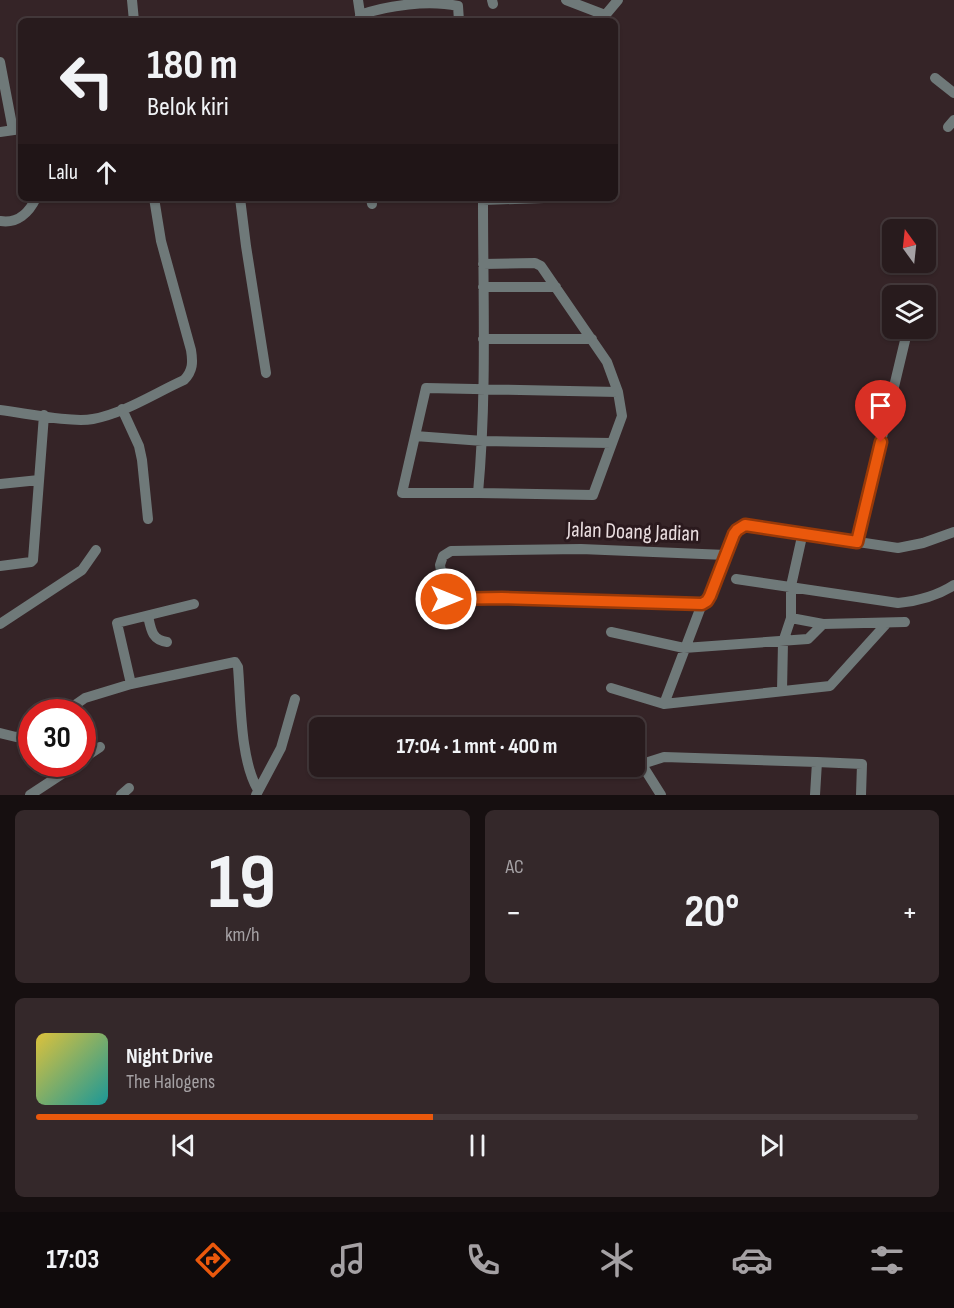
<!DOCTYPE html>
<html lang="id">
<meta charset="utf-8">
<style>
body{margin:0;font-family:"Sofia Sans Condensed",sans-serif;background:#34282a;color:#f1f3f6;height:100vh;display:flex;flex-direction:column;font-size:22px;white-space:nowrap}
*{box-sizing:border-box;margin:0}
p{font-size:20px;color:#a5a1a4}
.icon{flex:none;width:33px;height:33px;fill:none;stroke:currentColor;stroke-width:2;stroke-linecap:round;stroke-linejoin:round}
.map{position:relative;height:795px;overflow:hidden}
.drawer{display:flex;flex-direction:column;gap:15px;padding:15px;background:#160f10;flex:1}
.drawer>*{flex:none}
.hud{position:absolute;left:18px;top:18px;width:600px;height:183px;border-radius:9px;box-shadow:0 2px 4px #0004,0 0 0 2px #44393b;background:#281b1d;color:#f1f3f6;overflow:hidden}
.needle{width:39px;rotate:345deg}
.tools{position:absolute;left:882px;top:219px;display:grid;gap:12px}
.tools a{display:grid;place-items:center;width:54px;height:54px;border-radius:9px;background:#281b1d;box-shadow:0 2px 4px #0004,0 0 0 2px #44393b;font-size:30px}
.speed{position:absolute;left:18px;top:699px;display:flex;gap:12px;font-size:30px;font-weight:700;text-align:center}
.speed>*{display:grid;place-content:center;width:78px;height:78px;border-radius:50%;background:#281b1d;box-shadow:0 2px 4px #0004,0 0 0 2px #44393b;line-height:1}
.speed .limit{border:9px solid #d22;background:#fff;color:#111}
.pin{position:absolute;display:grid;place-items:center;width:51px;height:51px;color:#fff;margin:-62px -26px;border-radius:50% 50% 50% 0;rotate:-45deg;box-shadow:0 0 6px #0007}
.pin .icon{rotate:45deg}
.me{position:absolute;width:66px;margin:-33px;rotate:90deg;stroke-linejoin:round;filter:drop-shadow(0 0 4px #0008)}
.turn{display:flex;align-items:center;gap:21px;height:126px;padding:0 30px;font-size:27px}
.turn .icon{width:78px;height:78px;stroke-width:2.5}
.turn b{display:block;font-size:42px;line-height:51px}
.then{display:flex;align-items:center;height:57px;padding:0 30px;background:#0003;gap:12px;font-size:22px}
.big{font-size:45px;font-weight:700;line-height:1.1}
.drawer .widget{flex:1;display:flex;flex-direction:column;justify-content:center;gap:9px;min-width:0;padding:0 21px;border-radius:9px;background:#34282a}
.drawer .dial{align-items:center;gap:0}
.dial b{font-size:78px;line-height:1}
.song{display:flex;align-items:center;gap:18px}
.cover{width:72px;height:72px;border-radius:9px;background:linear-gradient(135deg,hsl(50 70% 55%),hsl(180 70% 35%))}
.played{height:6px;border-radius:3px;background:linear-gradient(90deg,#ea580c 45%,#44393b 45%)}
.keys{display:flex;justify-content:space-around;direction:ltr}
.heat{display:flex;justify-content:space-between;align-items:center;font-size:33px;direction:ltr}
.drawer .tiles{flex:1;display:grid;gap:15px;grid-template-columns:1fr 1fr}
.widget:last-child{grid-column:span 2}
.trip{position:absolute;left:309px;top:717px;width:336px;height:60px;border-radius:9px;background:#281b1d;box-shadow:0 2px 4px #0004,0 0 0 2px #44393b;font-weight:700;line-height:60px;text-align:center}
.menu{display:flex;height:96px;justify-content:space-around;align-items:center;background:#100b0c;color:#a5a1a4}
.menu .icon{width:42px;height:42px}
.menu .selected{color:#ea580c}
.menu b{font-size:27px;color:#f1f3f6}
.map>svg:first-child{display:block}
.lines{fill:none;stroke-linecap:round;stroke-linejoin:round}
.minor{stroke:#6f7979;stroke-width:10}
.route-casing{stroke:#983908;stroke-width:15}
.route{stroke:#ea580c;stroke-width:10}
.labels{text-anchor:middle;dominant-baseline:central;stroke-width:6;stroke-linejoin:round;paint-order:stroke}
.street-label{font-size:22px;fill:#eadee0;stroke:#2b1a1e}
</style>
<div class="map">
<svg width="954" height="795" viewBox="0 0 954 795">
<rect width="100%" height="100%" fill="#352427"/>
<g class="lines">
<path class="minor" d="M132,0l2,21
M358,0l3,20
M492,0l1,4
M566,0l39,15
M360,15c28,-10 69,-15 98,-9l1,15
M602,19l16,-19
M0,62l13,68
M935,78l19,15
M948,127l6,-7
M0,132l21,-3
M240,198l6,48 20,127
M371,198l1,6
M483,200l61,-2
M0,221c17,3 29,-8 36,-23
M483,264l52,-1 6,3 66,96 11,30 4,24 -29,79 -115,-2c9,-97 5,-196 5,-293
M483,287h73
M915,296l1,-2
M483,339h109
M122,409l17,37 3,14 6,59
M0,410c25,3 71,13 93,9 32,-6 62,-26 91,-39 9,-9 9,-18 7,-30l-30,-109 -7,-43
M415,436l68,5 129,2
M0,484l39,-4
M478,493h-76l24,-105 192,4
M857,542l51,-214
M726,555l-19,46 -11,3 -194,-6 -56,1 -6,-34 3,-9 8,-5 130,-2 145,6c4,-12 7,-25 19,-30l153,23 25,-5 31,-11
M0,566l31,-4 2,-2 11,-145
M736,579l162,24c20,-2 39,-7 56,-18
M148,616c3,14 4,24 19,26
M791,618l32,6 82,-2
M0,624l82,-54 14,-20
M611,632l73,16 124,-9 15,-15
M131,684l-14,-61 77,-19
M611,688l53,16 166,-18 57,-63
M782,691l1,-49 8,-24v-32l12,-54
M664,704l38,-100
M65,712l20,-14 46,-14 104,-22 3,5c3,35 2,93 20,123
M0,733l16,4 16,-3
M634,752l27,43
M82,759l18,-12
M817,762l45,2 -1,31
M642,764l22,-7 153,5 -2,33
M30,795l47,-31
M121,795l8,-7
M256,795l25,-47 14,-49"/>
</g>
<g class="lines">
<g class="route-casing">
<path id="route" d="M446,599l56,-1 200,6 5,-3 3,-5 24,-62 3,-4 8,-5 112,17 24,-100"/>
</g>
<use href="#route" class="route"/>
</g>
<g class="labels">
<g class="street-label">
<text transform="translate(633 532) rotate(2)">Jalan Doang Jadian</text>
</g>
</g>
</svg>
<div class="tools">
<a><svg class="needle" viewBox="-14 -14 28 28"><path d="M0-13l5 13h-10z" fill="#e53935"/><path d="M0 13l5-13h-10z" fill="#a5a1a4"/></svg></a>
<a><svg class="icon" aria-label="layers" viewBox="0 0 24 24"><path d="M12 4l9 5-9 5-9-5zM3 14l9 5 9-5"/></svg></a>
</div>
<div class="speed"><div class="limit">30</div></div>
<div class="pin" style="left:881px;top:442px;background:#d93025"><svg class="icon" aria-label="arrive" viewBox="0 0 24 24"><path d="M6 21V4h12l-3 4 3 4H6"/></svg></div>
<svg class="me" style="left:446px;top:599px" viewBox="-20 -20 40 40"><circle r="17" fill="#ea580c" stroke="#fff" stroke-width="3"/><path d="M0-11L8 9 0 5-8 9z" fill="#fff"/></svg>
<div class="trip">17:04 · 1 mnt · 400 m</div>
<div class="hud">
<div class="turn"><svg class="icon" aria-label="left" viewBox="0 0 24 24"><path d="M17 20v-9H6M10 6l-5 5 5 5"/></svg><div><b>180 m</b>Belok kiri</div></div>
<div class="then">Lalu<svg class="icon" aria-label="ahead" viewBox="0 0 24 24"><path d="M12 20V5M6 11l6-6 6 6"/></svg></div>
</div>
</div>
<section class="drawer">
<div class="tiles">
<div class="widget dial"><b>19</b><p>km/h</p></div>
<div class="widget"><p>AC</p>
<div class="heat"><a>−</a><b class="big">20°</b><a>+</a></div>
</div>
<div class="widget">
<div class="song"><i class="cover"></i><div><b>Night Drive</b><p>The Halogens</p></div></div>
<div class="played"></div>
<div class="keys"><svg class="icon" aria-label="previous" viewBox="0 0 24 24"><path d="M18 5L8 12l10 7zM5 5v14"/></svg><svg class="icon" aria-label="pause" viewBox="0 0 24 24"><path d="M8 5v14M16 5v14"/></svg><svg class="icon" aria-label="next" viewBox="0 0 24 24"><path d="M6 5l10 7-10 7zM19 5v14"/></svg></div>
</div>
</div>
</section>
<nav class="menu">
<b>17:03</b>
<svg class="icon selected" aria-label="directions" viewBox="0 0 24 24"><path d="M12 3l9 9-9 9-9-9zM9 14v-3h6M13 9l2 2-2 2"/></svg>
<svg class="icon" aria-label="music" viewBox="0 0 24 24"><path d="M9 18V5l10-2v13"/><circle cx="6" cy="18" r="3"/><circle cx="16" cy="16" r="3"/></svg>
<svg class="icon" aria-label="phone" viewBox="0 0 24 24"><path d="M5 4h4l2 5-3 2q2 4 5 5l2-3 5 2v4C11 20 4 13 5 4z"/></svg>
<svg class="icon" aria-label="climate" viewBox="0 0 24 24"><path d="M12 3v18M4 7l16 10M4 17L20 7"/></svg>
<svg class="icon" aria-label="car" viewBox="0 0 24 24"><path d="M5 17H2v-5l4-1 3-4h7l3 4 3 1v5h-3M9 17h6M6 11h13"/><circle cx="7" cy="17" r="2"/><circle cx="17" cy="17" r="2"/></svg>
<svg class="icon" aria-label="filters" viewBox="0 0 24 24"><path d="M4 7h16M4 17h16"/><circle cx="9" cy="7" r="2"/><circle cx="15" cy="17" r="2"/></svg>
</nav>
